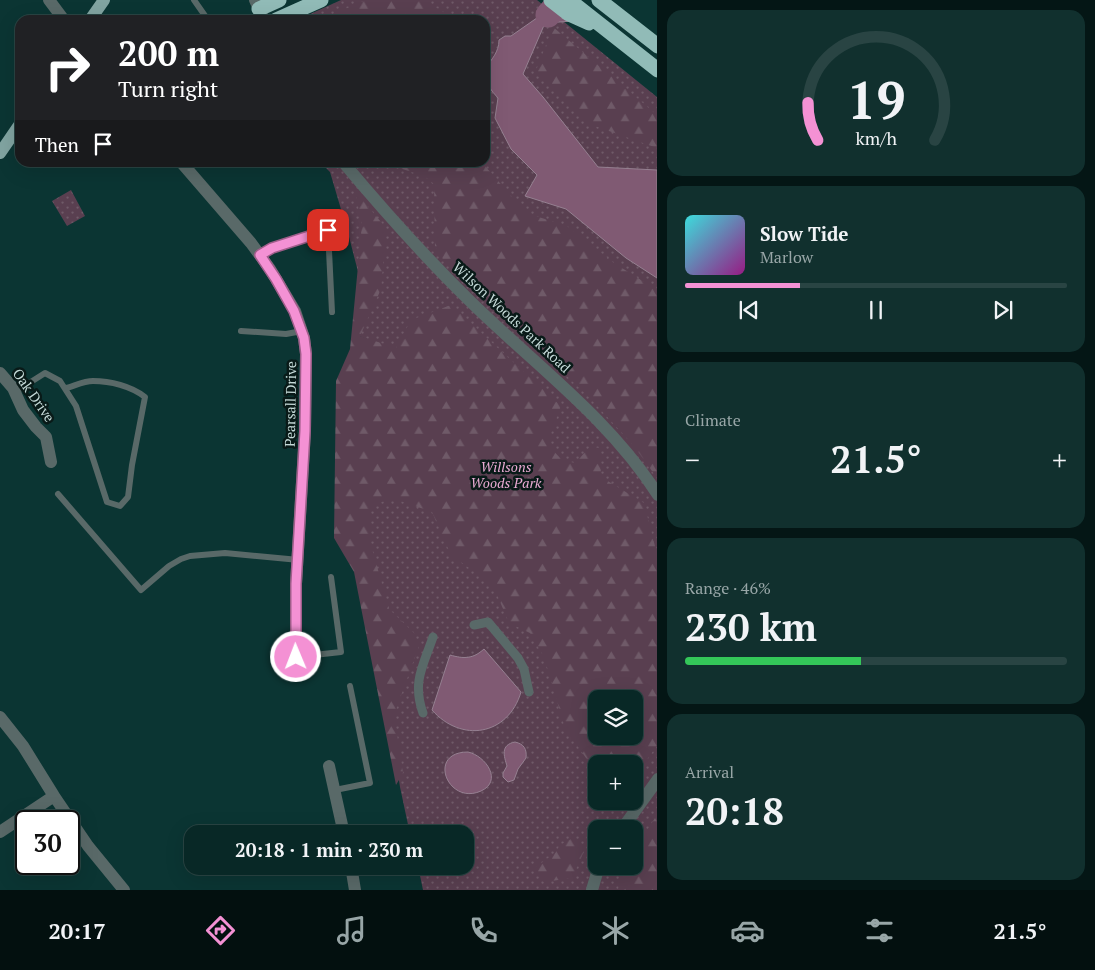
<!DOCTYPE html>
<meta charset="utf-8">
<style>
body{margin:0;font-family:"PT Serif",serif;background:#11302e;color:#f1f3f6;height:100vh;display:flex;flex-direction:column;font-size:19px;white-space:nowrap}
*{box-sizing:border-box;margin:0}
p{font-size:16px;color:#98a6a7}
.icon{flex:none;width:28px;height:28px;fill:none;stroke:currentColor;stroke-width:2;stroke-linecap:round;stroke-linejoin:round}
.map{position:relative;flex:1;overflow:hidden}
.sheet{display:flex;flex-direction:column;gap:10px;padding:10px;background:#041615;width:438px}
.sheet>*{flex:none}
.banner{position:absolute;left:15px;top:15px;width:475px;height:152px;border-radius:15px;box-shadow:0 5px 20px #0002,0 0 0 1px #294443;background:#202124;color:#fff;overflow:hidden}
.tools{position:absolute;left:588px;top:690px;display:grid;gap:10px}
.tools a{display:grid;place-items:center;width:55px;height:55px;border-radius:10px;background:#082826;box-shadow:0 5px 20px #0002,0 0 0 1px #294443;font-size:25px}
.speed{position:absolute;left:15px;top:810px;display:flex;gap:10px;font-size:25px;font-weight:700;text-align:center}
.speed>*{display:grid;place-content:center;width:65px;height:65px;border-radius:50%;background:#082826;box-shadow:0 5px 20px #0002,0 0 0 1px #294443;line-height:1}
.speed .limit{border:2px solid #111;border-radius:8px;background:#fff;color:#111}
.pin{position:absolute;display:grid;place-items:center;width:42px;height:42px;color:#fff;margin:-21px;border-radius:10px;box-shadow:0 2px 8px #0006}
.me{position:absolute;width:55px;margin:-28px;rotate:359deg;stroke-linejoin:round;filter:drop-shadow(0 0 4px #0008)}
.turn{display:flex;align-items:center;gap:18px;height:105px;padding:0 20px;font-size:22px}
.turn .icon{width:65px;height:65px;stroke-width:2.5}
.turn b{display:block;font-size:35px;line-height:42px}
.then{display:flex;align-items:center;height:48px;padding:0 20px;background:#0003;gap:10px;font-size:19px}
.big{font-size:38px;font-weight:700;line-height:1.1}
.sheet .tile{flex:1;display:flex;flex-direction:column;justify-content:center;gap:8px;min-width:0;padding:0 18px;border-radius:15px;background:#11302e}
.sheet .dial{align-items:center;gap:0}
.dial svg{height:130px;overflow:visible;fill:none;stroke:#294443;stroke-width:7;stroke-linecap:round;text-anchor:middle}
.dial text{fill:#f1f3f6;stroke:none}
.song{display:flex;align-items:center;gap:15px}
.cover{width:60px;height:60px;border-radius:8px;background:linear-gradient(135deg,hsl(180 70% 55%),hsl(310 70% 35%))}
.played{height:5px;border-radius:2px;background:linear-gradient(90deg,#f491d4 30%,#294443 30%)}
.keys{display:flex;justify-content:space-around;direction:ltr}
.heat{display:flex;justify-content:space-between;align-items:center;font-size:28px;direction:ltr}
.charge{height:8px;border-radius:4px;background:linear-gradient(90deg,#34c759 46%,#294443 0)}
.trip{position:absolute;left:184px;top:825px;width:290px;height:50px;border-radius:15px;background:#082826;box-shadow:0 5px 20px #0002,0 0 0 1px #294443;font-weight:700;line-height:50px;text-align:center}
.tabs{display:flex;height:80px;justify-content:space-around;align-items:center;background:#03100f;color:#98a6a7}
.tabs .icon{width:35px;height:35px}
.tabs .selected{color:#f491d4}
.tabs b{font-size:22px;color:#f1f3f6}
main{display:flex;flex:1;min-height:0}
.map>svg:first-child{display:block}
.green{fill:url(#green-dots);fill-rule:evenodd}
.forest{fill:url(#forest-firs);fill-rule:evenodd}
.water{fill:#805a73;stroke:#958091}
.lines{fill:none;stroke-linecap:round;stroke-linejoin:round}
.river{stroke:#805a73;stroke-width:25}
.service{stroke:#596968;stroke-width:6}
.pedestrian{stroke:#596968;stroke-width:9}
.minor{stroke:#596968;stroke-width:12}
.tertiary{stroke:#596968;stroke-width:12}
.primary{stroke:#81a4a1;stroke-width:12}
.motorway{stroke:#91bbb7;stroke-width:15}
.route-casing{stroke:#9f5e8a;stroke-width:12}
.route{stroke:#f491d4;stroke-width:9}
.labels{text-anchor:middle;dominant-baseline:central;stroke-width:5;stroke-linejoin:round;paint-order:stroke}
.street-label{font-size:14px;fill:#c5dad8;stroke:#091a18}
.park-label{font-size:14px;font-style:italic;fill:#eaabd4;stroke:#091a18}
</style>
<main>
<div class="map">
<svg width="658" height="890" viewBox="0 0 658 890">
<defs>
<pattern id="green-dots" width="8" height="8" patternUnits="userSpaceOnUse" patternTransform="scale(1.25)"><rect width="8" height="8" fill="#593f50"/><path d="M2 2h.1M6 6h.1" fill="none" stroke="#6f5a68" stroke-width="1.8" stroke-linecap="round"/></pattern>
<pattern id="forest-firs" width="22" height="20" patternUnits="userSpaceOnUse" patternTransform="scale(1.25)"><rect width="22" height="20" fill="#593f50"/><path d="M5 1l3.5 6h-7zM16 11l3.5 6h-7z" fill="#6f5a68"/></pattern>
</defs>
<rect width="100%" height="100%" fill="#0b3533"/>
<path class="green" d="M341,0h196l120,97v793h-234l-5,-24h47v-32h-55l-10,-47 -32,-204 -1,-244 -8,-3 10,-22 -21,-81 -18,-61 -9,-9 164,-1v-142h-188zM596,699h38v37h-38zM596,764h38v37h-38zM596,829h38v37h-38z
M71,190l14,26 -18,10 -15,-25z"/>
<path class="forest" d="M366,0h57l24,14 6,6h-133z
M553,27l104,88v33l-65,-23 -57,-52z
M384,163h100l1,3 41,47 41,13 47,37 43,27v188l-23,-32 -46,-50 -144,-135 -9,-15 -1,-62 -10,-8z
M355,191l31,37 -5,61 -21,47 36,12 15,-28 40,-15 110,101 -14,38 15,16 13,3 15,-16 10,1 1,29 43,26 13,51 1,190 -24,34v-14l-38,1 -10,-7 -21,-30 -21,-71 -14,-24 -21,-10 -16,-38 -42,-30 -19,-43 -40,-14 -21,8v39l18,64 25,24 5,13 -25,69 9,58 -7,12 -42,-213 -20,-34 2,-157 14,-32 12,-124zM596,699h38v37h-38z
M657,815v75h-39l4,-23 12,-1v-16z
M571,839l14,10 -13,29 -28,4 -11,-13 22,-16 5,-8z"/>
<path class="water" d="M544,13l4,2 25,6 -28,2 -22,51 20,23 55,70 59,3v108l-31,-20 -60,-49 -41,-13 12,-21 -26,-26 -16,-31 3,-20c-30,-32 1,-33 1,-58l6,-4h6z
M484,649l37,43c-13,44 -60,51 -89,18l18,-55c14,4 23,4 34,-6z
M515,742c9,2 12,7 11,16l-8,11 -4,11 -6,2 -5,-5v-4l4,-7c-3,-10 -7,-21 8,-24z
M468,752c18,4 35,29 13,39 -33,15 -55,-39 -13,-39z"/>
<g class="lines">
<path class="river" d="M548,15l13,-15"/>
<path class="service" d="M194,0l14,20
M259,255l13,-6 56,-19 4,82
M241,331l45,3 16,-3
M15,392l30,-19 15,8 16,25 31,96 13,4 8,-9 4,-32 13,-68c-14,-11 -35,-16 -52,-16 -9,0 -19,5 -27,7
M58,494l83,96 28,-24 12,-7 9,-3 35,-3 74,7
M296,657l45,-5 -10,-75
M335,790l35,-7 -20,-97"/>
<path class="pedestrian" d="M474,625l14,-3 30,36 6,11 5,23
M423,713c-11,-31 0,-47 10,-76"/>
<path class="minor" d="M49,0l15,20
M181,162l70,81 19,26 25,42 9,27 2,16 -1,77 -9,153v73
M0,373l13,15 10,22 13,17 10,10 5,25
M0,717l23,29 31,50 34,50 36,44
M329,766l15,68
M0,832l54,-36
M351,866l4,24"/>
<path class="tertiary" d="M255,0l9,20
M343,162c41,49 83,96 128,140 64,63 138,116 187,193
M622,829l36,-50
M592,890l7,-24"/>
<path class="primary" d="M90,20l14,-20
M0,153l20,-29"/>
<path class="motorway" d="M551,0l18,14 20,9
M569,0l89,70
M599,0l59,46
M259,9l20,-9
M276,20l45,-20"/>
</g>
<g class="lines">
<g class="route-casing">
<path id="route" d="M296,657v-73l9,-153 1,-77 -2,-16 -10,-27 -18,-32 -16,-24 12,-7 56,-18"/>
</g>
<use href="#route" class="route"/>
</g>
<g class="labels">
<g class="street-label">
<text transform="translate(512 317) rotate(43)">Wilson Woods Park Road</text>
<text transform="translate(34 395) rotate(55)">Oak Drive</text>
<text transform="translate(290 404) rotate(-89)">Pearsall Drive</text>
</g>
<g class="park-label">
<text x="506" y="466">Willsons<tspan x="506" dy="16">Woods Park</tspan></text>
</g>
</g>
</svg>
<div class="tools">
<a><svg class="icon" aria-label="layers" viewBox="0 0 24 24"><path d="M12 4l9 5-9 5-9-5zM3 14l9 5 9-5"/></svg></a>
<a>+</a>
<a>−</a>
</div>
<div class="speed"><div class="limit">30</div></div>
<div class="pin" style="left:328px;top:230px;background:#d93025"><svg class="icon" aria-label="arrive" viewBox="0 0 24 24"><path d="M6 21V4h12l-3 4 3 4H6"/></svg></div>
<svg class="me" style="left:296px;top:657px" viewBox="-20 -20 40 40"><circle r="17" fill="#f491d4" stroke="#fff" stroke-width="3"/><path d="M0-11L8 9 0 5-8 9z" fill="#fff"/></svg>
<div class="trip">20:18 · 1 min · 230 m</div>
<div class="banner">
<div class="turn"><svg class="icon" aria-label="right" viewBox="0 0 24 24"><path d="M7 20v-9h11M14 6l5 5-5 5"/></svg><div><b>200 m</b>Turn right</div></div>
<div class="then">Then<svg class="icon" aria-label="arrive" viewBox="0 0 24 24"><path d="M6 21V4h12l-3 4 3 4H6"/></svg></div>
</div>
</div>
<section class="sheet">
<div class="tile dial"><svg viewBox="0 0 100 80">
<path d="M14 69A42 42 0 1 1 86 69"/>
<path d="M14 69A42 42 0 0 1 8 46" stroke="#f491d4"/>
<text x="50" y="56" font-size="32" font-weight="700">19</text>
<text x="50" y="72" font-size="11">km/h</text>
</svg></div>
<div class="tile">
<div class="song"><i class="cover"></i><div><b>Slow Tide</b><p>Marlow</p></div></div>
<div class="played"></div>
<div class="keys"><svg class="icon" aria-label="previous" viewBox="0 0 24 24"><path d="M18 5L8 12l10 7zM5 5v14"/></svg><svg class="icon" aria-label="pause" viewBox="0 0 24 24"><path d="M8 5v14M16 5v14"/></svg><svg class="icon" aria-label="next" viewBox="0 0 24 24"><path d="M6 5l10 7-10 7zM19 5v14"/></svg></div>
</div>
<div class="tile"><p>Climate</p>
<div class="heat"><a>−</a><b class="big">21.5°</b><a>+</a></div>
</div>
<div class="tile"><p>Range · 46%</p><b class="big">230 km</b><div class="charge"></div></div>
<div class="tile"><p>Arrival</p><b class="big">20:18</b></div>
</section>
</main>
<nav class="tabs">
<b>20:17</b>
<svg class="icon selected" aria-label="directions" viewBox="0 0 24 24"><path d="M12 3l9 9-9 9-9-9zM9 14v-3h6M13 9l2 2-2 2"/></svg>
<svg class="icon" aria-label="music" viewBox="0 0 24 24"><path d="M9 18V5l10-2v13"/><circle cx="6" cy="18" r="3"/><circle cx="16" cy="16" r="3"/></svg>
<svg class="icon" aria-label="phone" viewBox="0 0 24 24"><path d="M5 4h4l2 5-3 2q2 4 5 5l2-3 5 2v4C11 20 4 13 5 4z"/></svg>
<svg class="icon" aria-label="climate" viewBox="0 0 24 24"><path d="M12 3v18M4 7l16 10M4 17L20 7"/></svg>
<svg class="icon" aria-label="car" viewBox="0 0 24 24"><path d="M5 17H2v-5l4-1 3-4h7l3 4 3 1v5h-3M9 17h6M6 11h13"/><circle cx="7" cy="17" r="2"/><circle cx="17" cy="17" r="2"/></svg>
<svg class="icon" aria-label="filters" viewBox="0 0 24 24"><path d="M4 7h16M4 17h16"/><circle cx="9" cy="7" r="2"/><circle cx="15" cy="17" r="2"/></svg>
<b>21.5°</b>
</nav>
